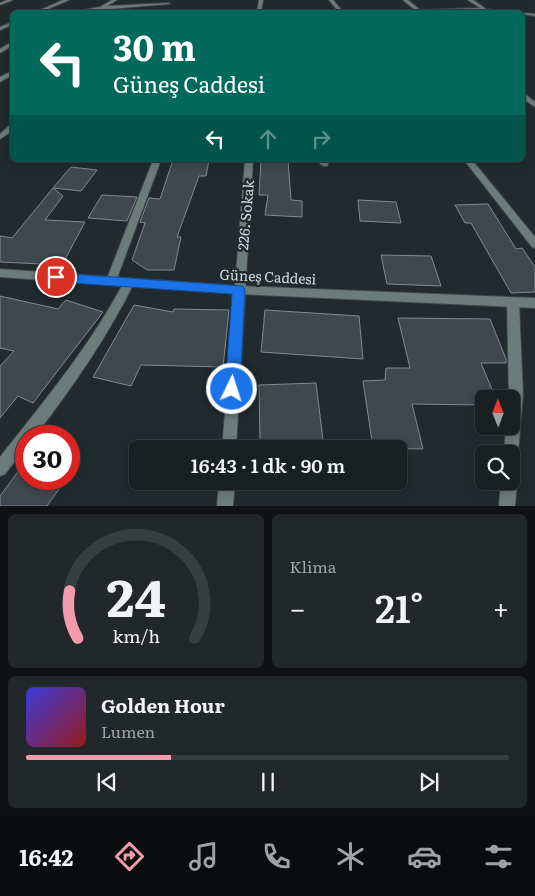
<!DOCTYPE html>
<html lang="tr">
<meta charset="utf-8">
<style>
body{margin:0;font-family:Literata,serif;background:#22282a;color:#f1f3f6;height:100vh;display:flex;flex-direction:column;font-size:19px;white-space:nowrap}
*{box-sizing:border-box;margin:0}
p{font-size:16px;color:#9fa3a5}
.icon{flex:none;width:28px;height:28px;fill:none;stroke:currentColor;stroke-width:2;stroke-linecap:round;stroke-linejoin:round}
.map{position:relative;height:506px;overflow:hidden}
.details{display:flex;flex-direction:column;gap:8px;padding:8px;background:#0e1213;flex:1}
.details>*{flex:none}
.guide{position:absolute;left:10px;top:10px;width:515px;height:152px;border-radius:8px;box-shadow:0 2px 8px #0003,0 0 0 1px #373e40;background:#00695c;color:#fff;overflow:hidden}
.needle{width:32px;rotate:359deg}
.fabs{position:absolute;left:475px;top:390px;display:grid;gap:10px}
.fabs a{display:grid;place-items:center;width:45px;height:45px;border-radius:8px;background:#192022;box-shadow:0 2px 8px #0003,0 0 0 1px #373e40;font-size:25px}
.speed{position:absolute;left:15px;top:425px;display:flex;gap:10px;font-size:25px;font-weight:700;text-align:center}
.speed>*{display:grid;place-content:center;width:65px;height:65px;border-radius:50%;background:#192022;box-shadow:0 2px 8px #0003,0 0 0 1px #373e40;line-height:1}
.speed .limit{border:8px solid #d22;background:#fff;color:#111}
.pin{position:absolute;display:grid;place-items:center;width:42px;height:42px;color:#fff;margin:-21px;border:2px solid #fff;border-radius:50%;box-shadow:0 1px 5px #0007}
.me{position:absolute;width:55px;margin:-28px;rotate:4deg;stroke-linejoin:round;filter:drop-shadow(0 0 4px #0008)}
.turn{display:flex;align-items:center;gap:18px;height:105px;padding:0 20px;font-size:22px}
.turn .icon{width:65px;height:65px;stroke-width:2.5}
.turn b{display:block;font-size:35px;line-height:42px}
.lanes{display:flex;align-items:center;height:48px;padding:0 20px;background:#0003;justify-content:center;gap:25px;direction:ltr}
.lanes .off{opacity:.35}
.big{font-size:38px;font-weight:600;line-height:1.1}
.details .tile{flex:1;display:flex;flex-direction:column;justify-content:center;gap:8px;min-width:0;padding:0 18px;border-radius:8px;background:#22282a}
.details .dial{align-items:center;gap:0}
.dial svg{height:130px;overflow:visible;fill:none;stroke:#373e40;stroke-width:7;stroke-linecap:round;text-anchor:middle}
.dial text{fill:#f1f3f6;stroke:none}
.song{display:flex;align-items:center;gap:15px}
.cover{width:60px;height:60px;border-radius:8px;background:linear-gradient(135deg,hsl(240 70% 55%),hsl(0 70% 35%))}
.played{height:5px;border-radius:2px;background:linear-gradient(90deg,#f39aab 30%,#373e40 30%)}
.keys{display:flex;justify-content:space-around;direction:ltr}
.heat{display:flex;justify-content:space-between;align-items:center;font-size:28px;direction:ltr}
.details .tiles{flex:1;display:grid;gap:8px;grid-template-columns:1fr 1fr}
.tile:last-child{grid-column:span 2}
.trip{position:absolute;left:129px;top:440px;width:278px;height:50px;border-radius:8px;background:#192022;box-shadow:0 2px 8px #0003,0 0 0 1px #373e40;font-weight:600;line-height:50px;text-align:center}
.menu{display:flex;height:80px;justify-content:space-around;align-items:center;background:#0a0d0e;color:#9fa3a5}
.menu .icon{width:35px;height:35px}
.menu .on{color:#f39aab}
.menu b{font-size:22px;color:#f1f3f6}
.map>svg:first-child{display:block}
.building{fill:#40474d;stroke:#828991}
.lines{fill:none;stroke-linecap:round;stroke-linejoin:round}
.minor-casing{stroke:#3e474a;stroke-width:2}
.tertiary-casing{stroke:#3e474a;stroke-width:2}
.minor{fill:#6c7c79;fill-rule:evenodd}
.tertiary{fill:#6c7c79;fill-rule:evenodd}
.route{fill:#1a73e8;stroke:#114b97}
.labels{text-anchor:middle;dominant-baseline:central;stroke-width:5;stroke-linejoin:round;paint-order:stroke}
.street-label{font-size:14px;fill:#d4dadc;stroke:#212b2e}
</style>
<div class="map">
<svg width="535" height="506" viewBox="0 0 535 506">
<rect width="100%" height="100%" fill="#212b2e"/>
<path class="building" d="M173,160h36l-3,16h-7l-22,61h4l-7,33h-27l-15,-10 13,-37 -5,-1 9,-24 11,1z
M261,160h27l3,40 11,1v16l-37,-2 3,-20h-9z
M71,167l26,3 -16,21 -28,-3z
M53,188l10,8 -18,24 40,2 -23,43 -62,-3v-26l12,2z
M102,195l35,2 -10,24 -39,-3z
M358,200l38,2 5,21 -41,-2z
M488,204l28,45 6,-1 13,19v25l-24,1 -40,-70h-6l-10,-18z
M381,255l50,1 10,30 -54,-2z
M0,296l58,13 8,-9 37,12 -70,91 -15,-7 -18,22v-52l14,-15 -14,-3z
M134,305l39,7 1,-3 55,1 -6,57 -82,-2 -10,21 -38,-9z
M265,310l94,6 4,43 -102,-7z
M398,318l92,1 16,40v4h-25l15,36h-12v6l-72,-1 11,45 -50,-1 -10,-67 22,-1 1,-12h24z
M316,383l7,57 -63,2 -1,-57z
M26,461v18h40l-19,27h-47v-10z"/>
<g class="lines">
<g class="minor-casing">
<path id="minor" d="M7,0h6l-13,5v-2z
M63,0h6l-28,12h-5z
M112,0h5l-10,6 61,-3 2,1 -97,8 27,-5z
M259,0h4l-2,12h-4z
M329,0h4l10,12h-4z
M403,0h5l12,10 60,-2 -12,-8h5l13,9 49,5v2l-13,-2v-2l-55,-1 -71,1 2,-1 17,-1z
M12,22v3l-12,5v-3z
M10,43h2v3l-12,7v-4z
M12,71v4l-12,7v-5z
M522,92l13,10v5l-13,-9z
M9,126h3v5l-12,8v-5z
M153,160h8l-45,121 -1,3 -4,1 -4,-1 -1,-3z
M245,160h8l-17,289h-14z
M322,160h8l-3,6h-3l-4,-2z
M464,160h8l63,77v11l-3,-1z
M129,279l4,1 1,3c-27,55 -62,105 -99,153h-9v11l-21,27 -5,2v-19c45,-57 91,-112 125,-177z
M513,298l4,2 2,3 4,91 -5,60 -2,5 -5,2v-7h-7l2,-28h5v-27h-2l-2,-96 2,-3z
M511,474l3,2 3,5 -2,25h-16l2,-25h10z
M219,481h16l-2,25h-16z"/>
</g>
<g class="tertiary-casing">
<path id="tertiary" d="M0,269l239,17 296,12v10l-296,-14 -239,-17z"/>
</g>
<use href="#minor" class="minor"/>
<use href="#tertiary" class="tertiary"/>
</g>
<path class="route" d="M56,273l187,13 2,4 -5,99 -2,5 -6,3 -5,-3 -2,-5 7,-95 -176,-12 -7,-5z"/>
<g class="labels">
<g class="street-label">
<text transform="translate(245 215) rotate(-85)">226. Sokak</text>
<text transform="translate(268 276) rotate(3)">Güneş Caddesi</text>
</g>
</g>
</svg>
<div class="fabs">
<a><svg class="needle" viewBox="-14 -14 28 28"><path d="M0-13l5 13h-10z" fill="#e53935"/><path d="M0 13l5-13h-10z" fill="#9fa3a5"/></svg></a>
<a><svg class="icon" aria-label="search" viewBox="0 0 24 24"><circle cx="10" cy="10" r="6"/><path d="M15 15l6 6"/></svg></a>
</div>
<div class="speed"><div class="limit">30</div></div>
<div class="pin" style="left:56px;top:277px;background:#d93025"><svg class="icon" aria-label="arrive" viewBox="0 0 24 24"><path d="M6 21V4h12l-3 4 3 4H6"/></svg></div>
<svg class="me" style="left:232px;top:389px" viewBox="-20 -20 40 40"><circle r="17" fill="#1a73e8" stroke="#fff" stroke-width="3"/><path d="M0-11L8 9 0 5-8 9z" fill="#fff"/></svg>
<div class="trip">16:43 · 1 dk · 90 m</div>
<div class="guide">
<div class="turn"><svg class="icon" aria-label="left" viewBox="0 0 24 24"><path d="M17 20v-9H6M10 6l-5 5 5 5"/></svg><div><b>30 m</b>Güneş Caddesi</div></div>
<div class="lanes"><svg class="icon" aria-label="left" viewBox="0 0 24 24"><path d="M17 20v-9H6M10 6l-5 5 5 5"/></svg><svg class="icon off" aria-label="ahead" viewBox="0 0 24 24"><path d="M12 20V5M6 11l6-6 6 6"/></svg><svg class="icon off" aria-label="right" viewBox="0 0 24 24"><path d="M7 20v-9h11M14 6l5 5-5 5"/></svg></div>
</div>
</div>
<section class="details">
<div class="tiles">
<div class="tile dial"><svg viewBox="0 0 100 80">
<path d="M14 69A42 42 0 1 1 86 69"/>
<path d="M14 69A42 42 0 0 1 9 40" stroke="#f39aab"/>
<text x="50" y="56" font-size="32" font-weight="700">24</text>
<text x="50" y="72" font-size="11">km/h</text>
</svg></div>
<div class="tile"><p>Klima</p>
<div class="heat"><a>−</a><b class="big">21°</b><a>+</a></div>
</div>
<div class="tile">
<div class="song"><i class="cover"></i><div><b>Golden Hour</b><p>Lumen</p></div></div>
<div class="played"></div>
<div class="keys"><svg class="icon" aria-label="previous" viewBox="0 0 24 24"><path d="M18 5L8 12l10 7zM5 5v14"/></svg><svg class="icon" aria-label="pause" viewBox="0 0 24 24"><path d="M8 5v14M16 5v14"/></svg><svg class="icon" aria-label="next" viewBox="0 0 24 24"><path d="M6 5l10 7-10 7zM19 5v14"/></svg></div>
</div>
</div>
</section>
<nav class="menu">
<b>16:42</b>
<svg class="icon on" aria-label="directions" viewBox="0 0 24 24"><path d="M12 3l9 9-9 9-9-9zM9 14v-3h6M13 9l2 2-2 2"/></svg>
<svg class="icon" aria-label="music" viewBox="0 0 24 24"><path d="M9 18V5l10-2v13"/><circle cx="6" cy="18" r="3"/><circle cx="16" cy="16" r="3"/></svg>
<svg class="icon" aria-label="phone" viewBox="0 0 24 24"><path d="M5 4h4l2 5-3 2q2 4 5 5l2-3 5 2v4C11 20 4 13 5 4z"/></svg>
<svg class="icon" aria-label="climate" viewBox="0 0 24 24"><path d="M12 3v18M4 7l16 10M4 17L20 7"/></svg>
<svg class="icon" aria-label="car" viewBox="0 0 24 24"><path d="M5 17H2v-5l4-1 3-4h7l3 4 3 1v5h-3M9 17h6M6 11h13"/><circle cx="7" cy="17" r="2"/><circle cx="17" cy="17" r="2"/></svg>
<svg class="icon" aria-label="filters" viewBox="0 0 24 24"><path d="M4 7h16M4 17h16"/><circle cx="9" cy="7" r="2"/><circle cx="15" cy="17" r="2"/></svg>
</nav>
